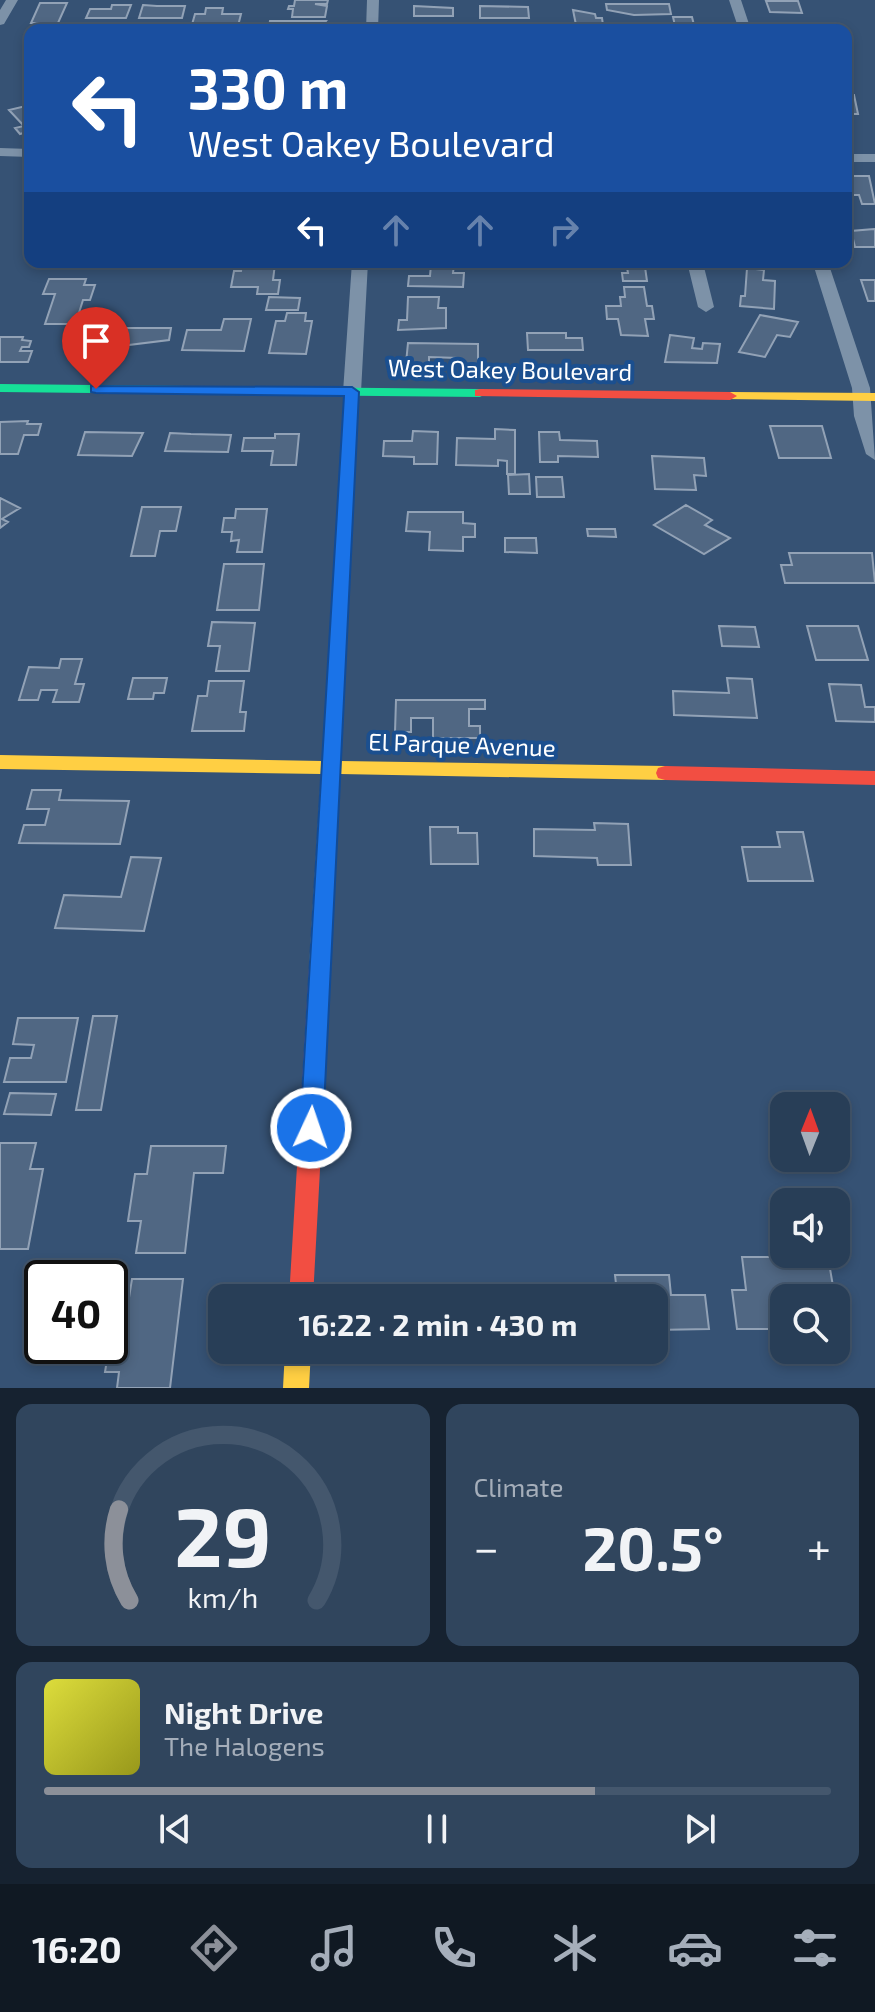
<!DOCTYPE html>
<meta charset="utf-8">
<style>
body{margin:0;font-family:"Exo 2",sans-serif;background:#30455d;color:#f1f3f6;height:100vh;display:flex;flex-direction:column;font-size:30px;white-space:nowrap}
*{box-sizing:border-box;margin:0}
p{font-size:26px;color:#a5aeba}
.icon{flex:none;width:44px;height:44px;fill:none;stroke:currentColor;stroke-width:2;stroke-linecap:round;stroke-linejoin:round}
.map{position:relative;height:1388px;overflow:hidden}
.panel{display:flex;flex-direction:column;gap:16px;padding:16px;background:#162230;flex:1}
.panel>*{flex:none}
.hud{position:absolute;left:24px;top:24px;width:828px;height:244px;border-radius:16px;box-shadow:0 4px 12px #0003,0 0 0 2px #44576d;background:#1a4fa0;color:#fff;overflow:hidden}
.needle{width:52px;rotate:1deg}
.buttons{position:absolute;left:770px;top:1092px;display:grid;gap:16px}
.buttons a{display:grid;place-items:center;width:80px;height:80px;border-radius:16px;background:#283e57;box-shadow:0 4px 12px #0003,0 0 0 2px #44576d;font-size:40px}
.speed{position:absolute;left:24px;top:1260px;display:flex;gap:16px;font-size:40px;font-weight:700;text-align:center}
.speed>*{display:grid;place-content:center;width:104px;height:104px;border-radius:50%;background:#283e57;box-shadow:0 4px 12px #0003,0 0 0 2px #44576d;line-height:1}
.speed .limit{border:4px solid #111;border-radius:12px;background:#fff;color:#111}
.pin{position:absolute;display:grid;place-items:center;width:68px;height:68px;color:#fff;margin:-82px -34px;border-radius:50% 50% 50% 0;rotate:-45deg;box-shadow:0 0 8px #0007}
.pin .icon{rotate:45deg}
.me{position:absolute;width:88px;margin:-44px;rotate:3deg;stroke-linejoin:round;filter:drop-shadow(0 0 6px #0008)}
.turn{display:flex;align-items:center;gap:28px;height:168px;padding:0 32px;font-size:36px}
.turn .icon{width:104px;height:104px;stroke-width:2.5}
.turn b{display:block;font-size:56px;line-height:68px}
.lanes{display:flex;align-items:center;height:76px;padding:0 32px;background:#0003;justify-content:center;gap:40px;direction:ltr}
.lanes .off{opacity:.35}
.big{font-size:60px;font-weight:700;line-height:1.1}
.panel .card{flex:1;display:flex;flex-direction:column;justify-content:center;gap:12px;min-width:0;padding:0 28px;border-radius:16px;background:#30455d}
.panel .dial{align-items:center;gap:0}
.dial svg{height:208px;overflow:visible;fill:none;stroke:#44576d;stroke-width:7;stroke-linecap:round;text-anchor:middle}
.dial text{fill:#f1f3f6;stroke:none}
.song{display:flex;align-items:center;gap:24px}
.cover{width:96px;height:96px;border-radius:12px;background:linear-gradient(135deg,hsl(60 70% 55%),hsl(60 70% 35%))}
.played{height:8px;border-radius:4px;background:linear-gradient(90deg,#8c9099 70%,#44576d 70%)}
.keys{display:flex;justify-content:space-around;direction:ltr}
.heat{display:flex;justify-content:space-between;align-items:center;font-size:44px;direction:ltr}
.panel .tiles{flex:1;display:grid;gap:16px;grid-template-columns:1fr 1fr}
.card:last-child{grid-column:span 2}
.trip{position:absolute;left:208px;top:1284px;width:460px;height:80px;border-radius:16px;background:#283e57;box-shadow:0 4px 12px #0003,0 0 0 2px #44576d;font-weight:700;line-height:80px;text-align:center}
.dock{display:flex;height:128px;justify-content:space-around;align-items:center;background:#101923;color:#a5aeba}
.dock .icon{width:56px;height:56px}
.dock .selected{color:#8c9099}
.dock b{font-size:36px;color:#f1f3f6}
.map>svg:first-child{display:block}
.building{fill:#506783;stroke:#92a2b6;stroke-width:2}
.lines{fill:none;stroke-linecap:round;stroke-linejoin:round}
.street{fill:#7d92a8;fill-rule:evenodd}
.fast{fill:#16e098;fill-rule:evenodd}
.slow{fill:#ffcf43;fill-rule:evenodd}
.jam{fill:#f24e42;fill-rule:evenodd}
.route{fill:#1a73e8;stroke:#114b97;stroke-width:2}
.labels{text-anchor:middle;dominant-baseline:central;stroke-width:8;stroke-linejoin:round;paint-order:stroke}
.street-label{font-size:24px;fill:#fff;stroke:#1b4f8f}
</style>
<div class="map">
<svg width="875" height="1388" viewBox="0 0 875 1388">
<rect width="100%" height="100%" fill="#365274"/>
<path class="building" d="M295,0h33l-1,4h-12l12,2 -2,11h-33l1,-8h-5l1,-3h5z
M766,1h32l4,12 -32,-1z
M40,3h27l-9,20h-27z
M606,4h63l2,10 -37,1 -27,-5z
M112,5h19l-5,13h-40l4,-9h21z
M143,5l14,1h28l-3,12h-43z
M414,6l39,2v8h-39z
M480,6l48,1 1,11h-49z
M206,8h17l-1,6h19l-4,16 -46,-2 4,-14h10z
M573,10l22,4 1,4h6l1,7h-5l1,5h-22z
M673,17h19l2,8h13l2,5h-33z
M270,21h56l-6,8 -34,1 1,-4h-18z
M846,95h8l4,19h-12z
M30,105v26l-10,3 -5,-6 9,-2 -15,-16z
M846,176h23l6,28h-13l-3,-9h-13z
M874,229h1v18h-20l-4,-16z
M626,262h27l1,5h-9l2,14h-24l-1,-8h6z
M242,264h33l-2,16h7l-2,14h-21l1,-7h-27l3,-16h7z
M431,265h23l-1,8h11l-1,14 -55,-1 1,-10h21z
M747,268l17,2 -1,10 12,1 -1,28 -34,-3 1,-10h4z
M49,279h37l-2,6h11l-5,15h-7l-5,16h5l-3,8h-35l10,-30h-12z
M861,280h14v21h-7z
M624,287h20l3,19h5l2,13h-9l3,17 -27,-1 -3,-16h-11l-1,-13h15l-1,-9h5z
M269,297l31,1 -2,12h-32z
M408,297h31l-1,11h8v20l-48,2 1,-10h8z
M287,313h19l-1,8h7l-6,33 -37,-1 7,-32h9z
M760,315l38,7 -8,15 -13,-2 -12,22 -26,-5z
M224,319h27l-7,32 -62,-1 5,-20h34z
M110,328h61l-2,12 -65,8z
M527,333h39v5h16l1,12h-55z
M670,335l24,3 -2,10 10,1 1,-6 17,1 -3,19 -52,-1z
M0,337h23l-1,3 9,1 -2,6h-7l-2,4h12l-4,11h-28z
M408,343l70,1v21l-20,-1v-6l-29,-1v7l-23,-1z
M28,421l-1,3h14l-3,11h-14l-6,19h-18v-32z
M770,426h52l9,32h-52z
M495,429l20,1v44h-8v-13l-9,-1v6l-42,-1 1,-27 38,1z
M413,431l25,1 -1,32h-23v-7l-31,-1 1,-15h28z
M85,432l58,1 -11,23 -54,-1z
M539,432h20l1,8 37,1 1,16 -40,-1v6h-18z
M170,433l21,1 40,1 -3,17 -63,-1z
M275,434h24l-3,31h-25l2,-14h-31l2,-13h31z
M652,456l52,2 2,18 -12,-1 2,15 -41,-1z
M529,474l1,20h-21l-1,-19z
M536,477h26l2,20h-27z
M0,498l20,10 -18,11 6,3 -8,6z
M686,505l26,15 -7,5 25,13 -26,16 -50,-29z
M142,507h39l-5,24h-16l-5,25h-24z
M236,509h31l-5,43h-25l2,-12 -8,1 1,-9h-10l2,-14h11z
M408,512h55v11l12,1v13h-12v14l-34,-1 1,-18 -24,-1z
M587,529h28l1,8 -28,-1z
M505,538h31l1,15 -32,-1z
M789,553h83l3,30h-90l-4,-18h11z
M224,564h40l-5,46h-42z
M212,622l43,1 -6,48h-33l4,-25h-12z
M719,626l36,1 4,20 -37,-1z
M807,626h51l10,34h-52z
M61,659h21l-7,25h9l-5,18h-26l4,-12h-16l-3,10h-19l10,-33 30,1z
M133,678h34l-3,15h-10l-1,6h-25z
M727,678l25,1 5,39 -83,-3 -1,-24 56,2z
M209,681h35l-4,31h6l-2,19h-52l6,-35h9z
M829,684l32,1 4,22h10v15l-39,-1z
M396,700h89v9h-16v17h11v12h-47v-20h-22v14h-16z
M32,790h29l-2,10 70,1 -9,43 -101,-1 5,-18h21l4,-16h-22z
M594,823l34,1 3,41h-33l-1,-7 -63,-2v-27l61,1z
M430,827h28v6h19l1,31h-47z
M777,832h26l10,49h-65l-6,-34h38z
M131,857l30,1 -17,73 -89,-3 9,-33 57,2z
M93,1016h24l-16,94h-25z
M18,1018h60l-12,64h-62l6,-24h21l3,-13 -21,-1z
M10,1093l46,1 -5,21 -47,-1z
M0,1143h36l-6,26h13l-15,80h-28z
M151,1146h75l-3,27h-29l-9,80h-49l5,-32h-13l7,-47h12z
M742,1257h86l7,41h-51v11h-10l3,20h-40l-5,-39h14z
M615,1275h54l2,20h34l4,34 -55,1v-32h-53l-1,-5h17z
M132,1279h51l-13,109h-53l2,-16h-14l10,-62h12z"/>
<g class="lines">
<path class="street" d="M6,0h12l-14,24 -4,1v-15z
M367,0h12l-1,30h-12z
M729,0h12l10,30h-12z
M0,148l30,1v8l-30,-1z
M846,154h29v8h-29z
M352,262h16l-7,130 -9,5 -9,-5z
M687,262h141l42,126 5,72 -9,-6 -12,-38 -2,-28 -38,-121h-110l10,40 -8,5 -8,-5z"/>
<path class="fast" d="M0,384l480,5 7,4 -7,4 -480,-5z"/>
<path class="slow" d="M730,392l145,1v8l-150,-2 -2,-3z
M343,544l8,5 -10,212 324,5 7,2 2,5 -2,5 -7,2 -325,-6 -9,194 -4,6 -7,2 -7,-2 -4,-6 12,-194 -321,-5v-14l322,6 13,-212z
M285,1350h26l-2,38h-26z"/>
<path class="jam" d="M352,388l7,4 -8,157 -8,5 -8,-5 10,-157z
M480,389l250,3 7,4 -7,4 -255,-4v-6z
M665,766l210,5v14l-210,-5 -7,-2 -2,-5 2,-5z
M320,960l7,2 4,6 -18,330h-24l20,-330 4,-6z"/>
</g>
<path class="route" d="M91,386l261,1 7,5 -36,736 -3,7 -9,3 -8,-3 -3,-7 44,-732 -248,-3 -5,-1z"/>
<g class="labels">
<g class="street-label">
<text transform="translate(510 369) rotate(1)">West Oakey Boulevard</text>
<text transform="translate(462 744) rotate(2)">El Parque Avenue</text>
</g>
</g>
</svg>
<div class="buttons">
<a><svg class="needle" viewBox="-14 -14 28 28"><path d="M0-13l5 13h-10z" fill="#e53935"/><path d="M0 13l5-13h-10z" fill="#a5aeba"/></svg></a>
<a><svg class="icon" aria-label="sound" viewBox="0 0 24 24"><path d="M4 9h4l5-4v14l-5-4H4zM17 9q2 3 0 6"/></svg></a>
<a><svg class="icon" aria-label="search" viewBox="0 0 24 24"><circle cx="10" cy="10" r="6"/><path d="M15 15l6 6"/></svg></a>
</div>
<div class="speed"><div class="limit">40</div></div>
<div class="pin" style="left:96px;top:389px;background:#d93025"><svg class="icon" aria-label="arrive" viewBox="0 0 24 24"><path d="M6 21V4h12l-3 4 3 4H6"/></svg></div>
<svg class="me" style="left:311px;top:1128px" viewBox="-20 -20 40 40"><circle r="17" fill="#1a73e8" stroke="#fff" stroke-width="3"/><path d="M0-11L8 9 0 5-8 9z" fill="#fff"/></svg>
<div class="trip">16:22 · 2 min · 430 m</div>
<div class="hud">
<div class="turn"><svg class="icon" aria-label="left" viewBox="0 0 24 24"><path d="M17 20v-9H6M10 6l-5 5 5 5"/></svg><div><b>330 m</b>West Oakey Boulevard</div></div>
<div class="lanes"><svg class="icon" aria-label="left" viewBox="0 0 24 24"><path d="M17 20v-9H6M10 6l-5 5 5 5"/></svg><svg class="icon off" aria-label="ahead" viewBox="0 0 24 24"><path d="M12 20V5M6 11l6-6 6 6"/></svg><svg class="icon off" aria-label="ahead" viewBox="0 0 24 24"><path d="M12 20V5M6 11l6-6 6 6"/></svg><svg class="icon off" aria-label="right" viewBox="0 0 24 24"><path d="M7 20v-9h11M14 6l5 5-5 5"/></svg></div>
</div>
</div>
<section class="panel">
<div class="tiles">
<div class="card dial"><svg viewBox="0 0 100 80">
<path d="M14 69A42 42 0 1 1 86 69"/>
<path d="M14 69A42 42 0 0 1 10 34" stroke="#8c9099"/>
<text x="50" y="56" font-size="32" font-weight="700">29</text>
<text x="50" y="72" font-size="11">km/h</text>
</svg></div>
<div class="card"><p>Climate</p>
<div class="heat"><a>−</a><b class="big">20.5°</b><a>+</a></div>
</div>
<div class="card">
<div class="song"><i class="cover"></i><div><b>Night Drive</b><p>The Halogens</p></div></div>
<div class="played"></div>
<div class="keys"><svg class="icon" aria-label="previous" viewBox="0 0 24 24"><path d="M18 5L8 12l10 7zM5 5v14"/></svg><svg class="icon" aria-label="pause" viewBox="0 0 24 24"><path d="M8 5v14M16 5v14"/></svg><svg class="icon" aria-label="next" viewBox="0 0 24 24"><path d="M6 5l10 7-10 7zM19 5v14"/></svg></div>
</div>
</div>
</section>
<nav class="dock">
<b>16:20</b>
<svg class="icon selected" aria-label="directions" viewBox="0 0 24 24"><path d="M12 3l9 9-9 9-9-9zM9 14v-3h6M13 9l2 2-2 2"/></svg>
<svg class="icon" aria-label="music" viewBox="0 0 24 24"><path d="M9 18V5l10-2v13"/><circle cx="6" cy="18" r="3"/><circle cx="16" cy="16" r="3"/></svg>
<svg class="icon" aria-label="phone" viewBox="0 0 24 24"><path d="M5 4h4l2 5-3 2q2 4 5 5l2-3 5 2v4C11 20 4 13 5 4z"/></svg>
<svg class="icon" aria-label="climate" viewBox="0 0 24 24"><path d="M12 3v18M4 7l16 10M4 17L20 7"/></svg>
<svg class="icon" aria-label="car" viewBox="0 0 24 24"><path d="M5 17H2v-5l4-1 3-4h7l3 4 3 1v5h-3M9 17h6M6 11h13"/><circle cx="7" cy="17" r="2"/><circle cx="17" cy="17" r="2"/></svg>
<svg class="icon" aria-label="filters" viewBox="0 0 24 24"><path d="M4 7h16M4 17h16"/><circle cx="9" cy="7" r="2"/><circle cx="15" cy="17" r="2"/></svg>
</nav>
